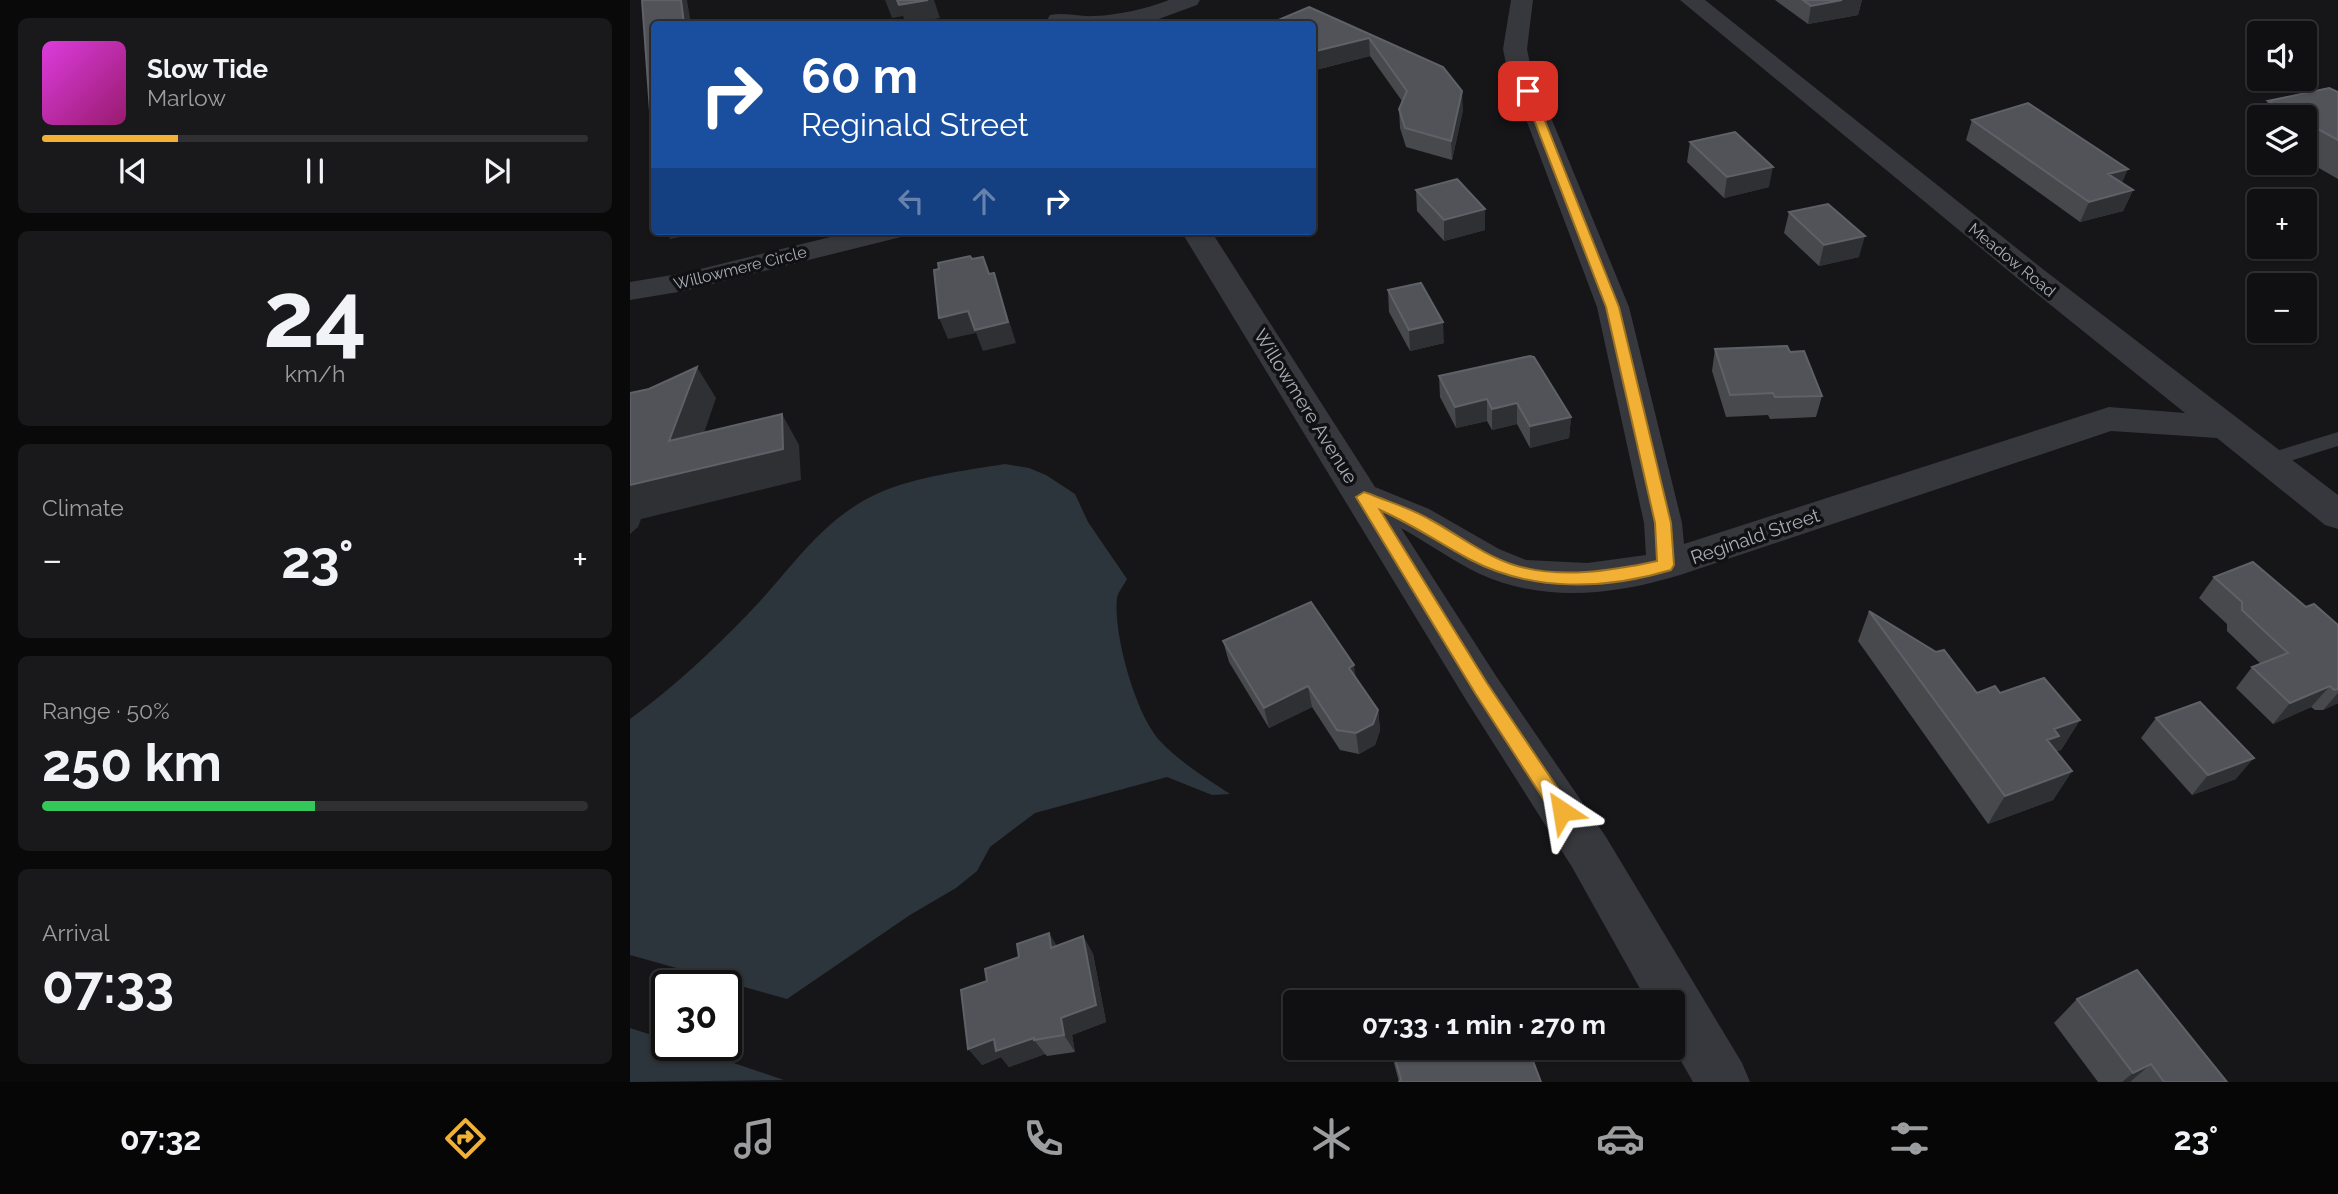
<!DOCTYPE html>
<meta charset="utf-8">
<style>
body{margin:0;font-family:Raleway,sans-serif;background:#19191b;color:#f1f3f6;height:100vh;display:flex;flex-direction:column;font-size:26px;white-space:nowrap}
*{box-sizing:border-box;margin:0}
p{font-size:23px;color:#9c9d9f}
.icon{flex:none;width:38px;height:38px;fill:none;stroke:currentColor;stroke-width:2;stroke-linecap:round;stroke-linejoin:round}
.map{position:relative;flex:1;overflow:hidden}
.side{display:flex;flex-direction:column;gap:18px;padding:18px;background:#09090a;width:630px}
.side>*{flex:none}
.top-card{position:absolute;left:21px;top:21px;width:665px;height:214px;border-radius:7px;box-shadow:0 2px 5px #0004,0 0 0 2px #303032;background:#1a4fa0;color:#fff;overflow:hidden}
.tools{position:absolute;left:1617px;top:21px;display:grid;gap:14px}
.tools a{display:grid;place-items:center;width:70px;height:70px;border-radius:7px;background:#101012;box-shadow:0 2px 5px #0004,0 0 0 2px #303032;font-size:35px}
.speed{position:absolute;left:21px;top:970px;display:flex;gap:14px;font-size:35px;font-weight:700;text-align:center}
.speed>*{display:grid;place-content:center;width:91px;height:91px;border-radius:50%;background:#101012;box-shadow:0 2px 5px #0004,0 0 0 2px #303032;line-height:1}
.speed .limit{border:4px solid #111;border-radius:10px;background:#fff;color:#111}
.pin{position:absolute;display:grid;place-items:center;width:60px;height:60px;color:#fff;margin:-30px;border-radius:14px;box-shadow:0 4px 10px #0006}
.me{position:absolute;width:77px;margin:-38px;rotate:327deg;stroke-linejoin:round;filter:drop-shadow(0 0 5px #0008)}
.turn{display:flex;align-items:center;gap:24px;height:147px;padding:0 35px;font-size:32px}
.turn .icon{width:91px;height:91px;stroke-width:2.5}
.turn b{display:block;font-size:49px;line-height:60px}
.lanes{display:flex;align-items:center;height:66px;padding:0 35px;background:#0003;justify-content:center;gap:35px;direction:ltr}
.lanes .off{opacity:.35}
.big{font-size:52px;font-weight:700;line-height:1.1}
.side .card{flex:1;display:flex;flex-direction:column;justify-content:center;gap:10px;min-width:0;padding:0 24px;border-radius:10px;background:#19191b}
.side .dial{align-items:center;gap:0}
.dial b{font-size:91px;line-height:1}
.song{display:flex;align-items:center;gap:21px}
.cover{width:84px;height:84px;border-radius:10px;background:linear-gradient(135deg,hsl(300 70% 55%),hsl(320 70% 35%))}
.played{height:7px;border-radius:4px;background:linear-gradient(90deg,#f2b134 25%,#303032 25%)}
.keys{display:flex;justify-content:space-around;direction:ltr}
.heat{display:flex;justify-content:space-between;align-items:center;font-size:38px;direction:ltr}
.charge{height:10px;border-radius:5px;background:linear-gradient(90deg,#34c759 50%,#303032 0)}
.trip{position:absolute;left:653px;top:990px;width:402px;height:70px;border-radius:7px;background:#101012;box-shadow:0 2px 5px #0004,0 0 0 2px #303032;font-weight:700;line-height:70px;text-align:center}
.tab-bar{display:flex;height:112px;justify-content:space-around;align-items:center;background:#060607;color:#9c9d9f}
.tab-bar .icon{width:49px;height:49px}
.tab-bar .current{color:#f2b134}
.tab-bar b{font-size:32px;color:#f1f3f6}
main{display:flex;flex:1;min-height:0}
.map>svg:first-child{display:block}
.water{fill:#2c353c}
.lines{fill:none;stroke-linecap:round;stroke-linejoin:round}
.service{fill:#37383d;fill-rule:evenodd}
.minor{fill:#37383d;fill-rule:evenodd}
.wall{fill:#47494d}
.shaded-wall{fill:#2f3033}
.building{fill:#525359;stroke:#5f6168;stroke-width:2}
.route{fill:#f2b134;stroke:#9d7322;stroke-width:2}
.labels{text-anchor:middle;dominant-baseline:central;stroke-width:7;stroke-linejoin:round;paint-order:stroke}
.far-street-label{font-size:16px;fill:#a8adb8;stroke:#111113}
.street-label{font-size:19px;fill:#a8adb8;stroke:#111113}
</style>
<main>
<section class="side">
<div class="card">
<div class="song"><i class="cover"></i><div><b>Slow Tide</b><p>Marlow</p></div></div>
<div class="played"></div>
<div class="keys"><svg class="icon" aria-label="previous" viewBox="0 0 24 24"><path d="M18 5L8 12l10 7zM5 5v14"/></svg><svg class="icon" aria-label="pause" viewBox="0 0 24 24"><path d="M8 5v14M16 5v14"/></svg><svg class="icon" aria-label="next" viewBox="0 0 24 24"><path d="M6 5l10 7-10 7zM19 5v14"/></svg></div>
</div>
<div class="card dial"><b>24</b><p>km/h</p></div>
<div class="card"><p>Climate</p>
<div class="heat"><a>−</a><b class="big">23°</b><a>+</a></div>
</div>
<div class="card"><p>Range · 50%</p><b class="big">250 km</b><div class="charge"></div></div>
<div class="card"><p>Arrival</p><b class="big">07:33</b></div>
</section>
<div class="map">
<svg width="1708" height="1082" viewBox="0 0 1708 1082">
<rect width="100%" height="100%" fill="#161618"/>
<path class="water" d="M375,464l24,4 17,7 29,19 13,28 39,57c-3,6 -9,13 -10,19 -4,36 19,118 44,144 20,21 45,36 69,52l-18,1 -45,-18 -132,36 -45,34 -13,24 -21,17 -46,27 -123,84 -157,-44v-236c42,-30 83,-69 119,-106 43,-44 72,-95 132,-121 34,-15 86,-22 124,-28z
M0,1028l37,12v5h13l104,35 -154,2z"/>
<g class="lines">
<path class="service" d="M1708,432v14l-70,22 -8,-2 -3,-5 3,-5z"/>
<path class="minor" d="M539,0h31l-3,5 -52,19h-95l-3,-4 3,-5c15,-3 29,2 44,1 26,-1 51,-7 75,-16z
M881,0h22l-6,49 4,20 98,238 53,216 2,21 425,-137 76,6 -163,-131 -342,-282h25l339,270 294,225v34l-13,-4 -108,-87 -106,-7 -431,144c-65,20 -137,28 -200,-1 -27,-13 -52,-31 -79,-46l95,148 110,161 136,226 8,19h-57l-20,-35v-44h-25l-76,-136 -106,-167 -285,-469h30l164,256 54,22 70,40 27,11 61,3 59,-8 -2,-32 -47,-216 -90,-238 -4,-20z
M225,231h51l-5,6 -217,54 -54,9v-18l54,-9z"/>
</g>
<path class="wall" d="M1145,0h87l-4,15 -50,9z
M679,7l134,60 20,43 -11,50 -46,-13 -6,-19 -1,-19 3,-8 -32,-45 -58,15v-47z
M1708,92v87l-33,-19v-43h-45l8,-16z
M1629,119v14l-5,-3z
M1342,120l150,63 11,7 -10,21 -43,11 -114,-82z
M1060,142l79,45 -45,11 -37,-36z
M786,190l69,40 -41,11 -27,-30z
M1159,212l70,45 -40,9 -35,-33z
M758,290l56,53 -34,8 -21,-39z
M1085,349l75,3 32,44 -6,21 -46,2 -2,-4 -42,2 -14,-46z
M809,376l132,41 -2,21 -39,10 -13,-24 -25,6 -5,-9 -31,7 -16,-31z
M1584,577l92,30 32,18v78l-15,7h-8l-4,-3 -38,17 -37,-36 16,-21 9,-3 -34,-33v-7l-28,-26z
M1239,611l108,82h23l80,27 -19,30 -5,1 16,20 -19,29 -65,24 -130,-183z
M593,641l133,36 22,33 2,20 -5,15 -16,9 -19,-4 -28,-43 -43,21 -40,-66z
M1526,718l80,61 -44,16 -51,-57z
M453,936l10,18 13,68 -34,13 3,17 -28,4 -2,-2 -36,13 -8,-10 -19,8 75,-119z
M1447,999l150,83h-129l-44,-59z
M760,1048h138l-129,34z"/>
<path class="shaded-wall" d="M51,0h6l4,24h-7z
M255,0h12l6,16 -11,2z
M298,0h6l6,18 -34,6 -7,-19z
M1212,0h20l-4,15 -50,9 3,-18z
M739,38l1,18 -58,15v-19z
M832,91l1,19 -11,50 -1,-19z
M1143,167l-4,20 -45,11 3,-21z
M1498,169l-9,21 -11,-16z
M1503,190l-10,21 -43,11 9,-20z
M855,209v21l-41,11v-21z
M36,231h44l-40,8z
M1235,236l-6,21 -40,9 5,-21z
M364,273l22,70 -33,8 -7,-18 -28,6 -9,-21z
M813,322l1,21 -34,8 -1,-21z
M67,367l19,31 -25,73 91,-57 17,31 2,35 -160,39 -3,8 -8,7v-49l39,-44z
M857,399v22l-31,7 -1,-21z
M887,403v21l-25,6v-21z
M941,417l-2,21 -39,10v-22z
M724,665l3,21 -8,-18z
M678,686l4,21 -43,21 -5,-20z
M1700,686l-19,21 -38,17 17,-21z
M1708,693v10l-15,7z
M748,710l2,20 -5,15 -16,9 -3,-21z
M1450,720l-19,30 -13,4 -19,15 25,-40z
M1624,758l-18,21 -44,16 16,-20z
M1442,771l-19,29 -65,24 17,-28z
M419,933l11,18 -9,-3z
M453,936l10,18 13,68 -34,13 3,17 -11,-17 -3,-17z
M404,1038v2l11,14 -36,13 -8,-10 -19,8 -14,-16 26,-10z
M1521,1064l-21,18h-8l11,-9z"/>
<path class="building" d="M12,0h39l3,24h-30v100l-3,1z
M267,0h31l-29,5z
M1173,0h39l-31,6z
M679,7l134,60 19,24 -11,50 -46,-13 -6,-19 8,-18 -38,-53 -57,14v-28h-43z
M1699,88l9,4v48l-33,-18v-5h-8l-29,-16z
M1398,103l100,66 -20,5 25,16 -44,12 -117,-82z
M1105,132l38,35 -46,10 -37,-35z
M827,179l28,30 -41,11 -28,-30z
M1198,204l37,32 -41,9 -35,-33z
M340,256l2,3 11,-2 6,17 5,-1 14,49 -33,8 -7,-19 -29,7 -5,-48 5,-1 -1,-6z
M791,283l22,39 -34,8 -21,-40z
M1157,346l3,6 14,-1 18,45 -47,1 -2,-4 -43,2 -15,-46z
M900,356l4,1 37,60 -41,9 -13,-23 -25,6 -5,-10 -32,8 -16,-31z
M67,367l-28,74 113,-27 1,35 -153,36v-92l19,-4z
M1623,562l53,45 8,-3 24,21v64l-4,1 -4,-4 -40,17 -38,-36 36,-14 -46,-43v-8l-28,-25z
M681,602l43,63 -5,3 29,42 -5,14 -17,9 -19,-3 -29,-44 -44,22 -41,-67z
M1239,611l67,41 8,-2 33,43 18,-7 5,7 44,-15 36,42 -26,9 5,7 -12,4 25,31 -67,25z
M1570,702l54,56 -46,17 -52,-57z
M419,933l2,15 32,-12 13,69 -35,13 3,17 -30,5v-2l-38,13 -2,-12 -26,10 -7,-59 26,-9 -2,-12 34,-12 -2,-13z
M1507,970l90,112h-63l-13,-18 -18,9 -56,-74z
M762,1048h136l13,34h-142l2,-3z"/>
<path class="route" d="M898,88l5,3 86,216 52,216 3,42 -3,5c-66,20 -140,22 -202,-11 -32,-17 -55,-34 -89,-49l107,173 82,122 2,6 -2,6 -7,3 -7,-3 -80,-124 -119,-196 8,-5 6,2c19,8 40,14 59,25 28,15 54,36 85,46 46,14 97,6 143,-4l-2,-38 -49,-216 -83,-216z"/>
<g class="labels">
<g class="far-street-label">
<text transform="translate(1382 260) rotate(39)">Meadow Road</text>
<text transform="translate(110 268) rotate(-14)">Willowmere Circle</text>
</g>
<g class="street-label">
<text transform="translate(676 406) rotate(58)">Willowmere Avenue</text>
<text transform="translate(1125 536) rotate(-19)">Reginald Street</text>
</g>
</g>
</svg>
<div class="tools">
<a><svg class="icon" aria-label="sound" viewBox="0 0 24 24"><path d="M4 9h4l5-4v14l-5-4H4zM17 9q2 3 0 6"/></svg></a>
<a><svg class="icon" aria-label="layers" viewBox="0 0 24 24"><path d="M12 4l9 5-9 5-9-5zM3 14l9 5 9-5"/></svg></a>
<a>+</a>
<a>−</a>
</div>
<div class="speed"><div class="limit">30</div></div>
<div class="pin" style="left:898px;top:91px;background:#d93025"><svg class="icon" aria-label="arrive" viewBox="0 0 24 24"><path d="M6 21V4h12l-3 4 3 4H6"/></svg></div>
<svg class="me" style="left:932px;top:811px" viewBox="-20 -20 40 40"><path d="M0-17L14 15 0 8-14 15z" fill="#f2b134" stroke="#fff" stroke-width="4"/></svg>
<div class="trip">07:33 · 1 min · 270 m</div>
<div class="top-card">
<div class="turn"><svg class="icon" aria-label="right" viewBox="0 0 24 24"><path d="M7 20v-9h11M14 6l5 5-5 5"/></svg><div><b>60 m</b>Reginald Street</div></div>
<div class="lanes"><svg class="icon off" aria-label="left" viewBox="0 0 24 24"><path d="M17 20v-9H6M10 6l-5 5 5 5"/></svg><svg class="icon off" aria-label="ahead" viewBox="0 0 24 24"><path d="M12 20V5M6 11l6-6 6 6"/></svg><svg class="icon" aria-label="right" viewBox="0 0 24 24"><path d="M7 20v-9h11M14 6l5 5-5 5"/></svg></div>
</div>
</div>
</main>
<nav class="tab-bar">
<b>07:32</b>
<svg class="icon current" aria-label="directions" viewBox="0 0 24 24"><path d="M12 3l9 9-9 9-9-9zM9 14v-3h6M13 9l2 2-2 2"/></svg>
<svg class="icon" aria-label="music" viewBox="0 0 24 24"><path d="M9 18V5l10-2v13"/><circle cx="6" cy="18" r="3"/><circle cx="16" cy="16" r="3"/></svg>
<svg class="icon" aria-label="phone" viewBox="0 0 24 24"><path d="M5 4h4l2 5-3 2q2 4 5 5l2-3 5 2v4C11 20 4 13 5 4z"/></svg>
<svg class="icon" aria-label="climate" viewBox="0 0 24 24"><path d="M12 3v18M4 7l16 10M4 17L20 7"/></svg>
<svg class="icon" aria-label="car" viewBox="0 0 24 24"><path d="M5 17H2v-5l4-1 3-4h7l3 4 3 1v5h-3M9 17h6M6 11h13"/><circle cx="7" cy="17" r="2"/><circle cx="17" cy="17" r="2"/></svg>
<svg class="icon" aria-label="filters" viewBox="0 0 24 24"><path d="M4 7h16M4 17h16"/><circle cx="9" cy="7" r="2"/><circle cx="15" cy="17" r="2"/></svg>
<b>23°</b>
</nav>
